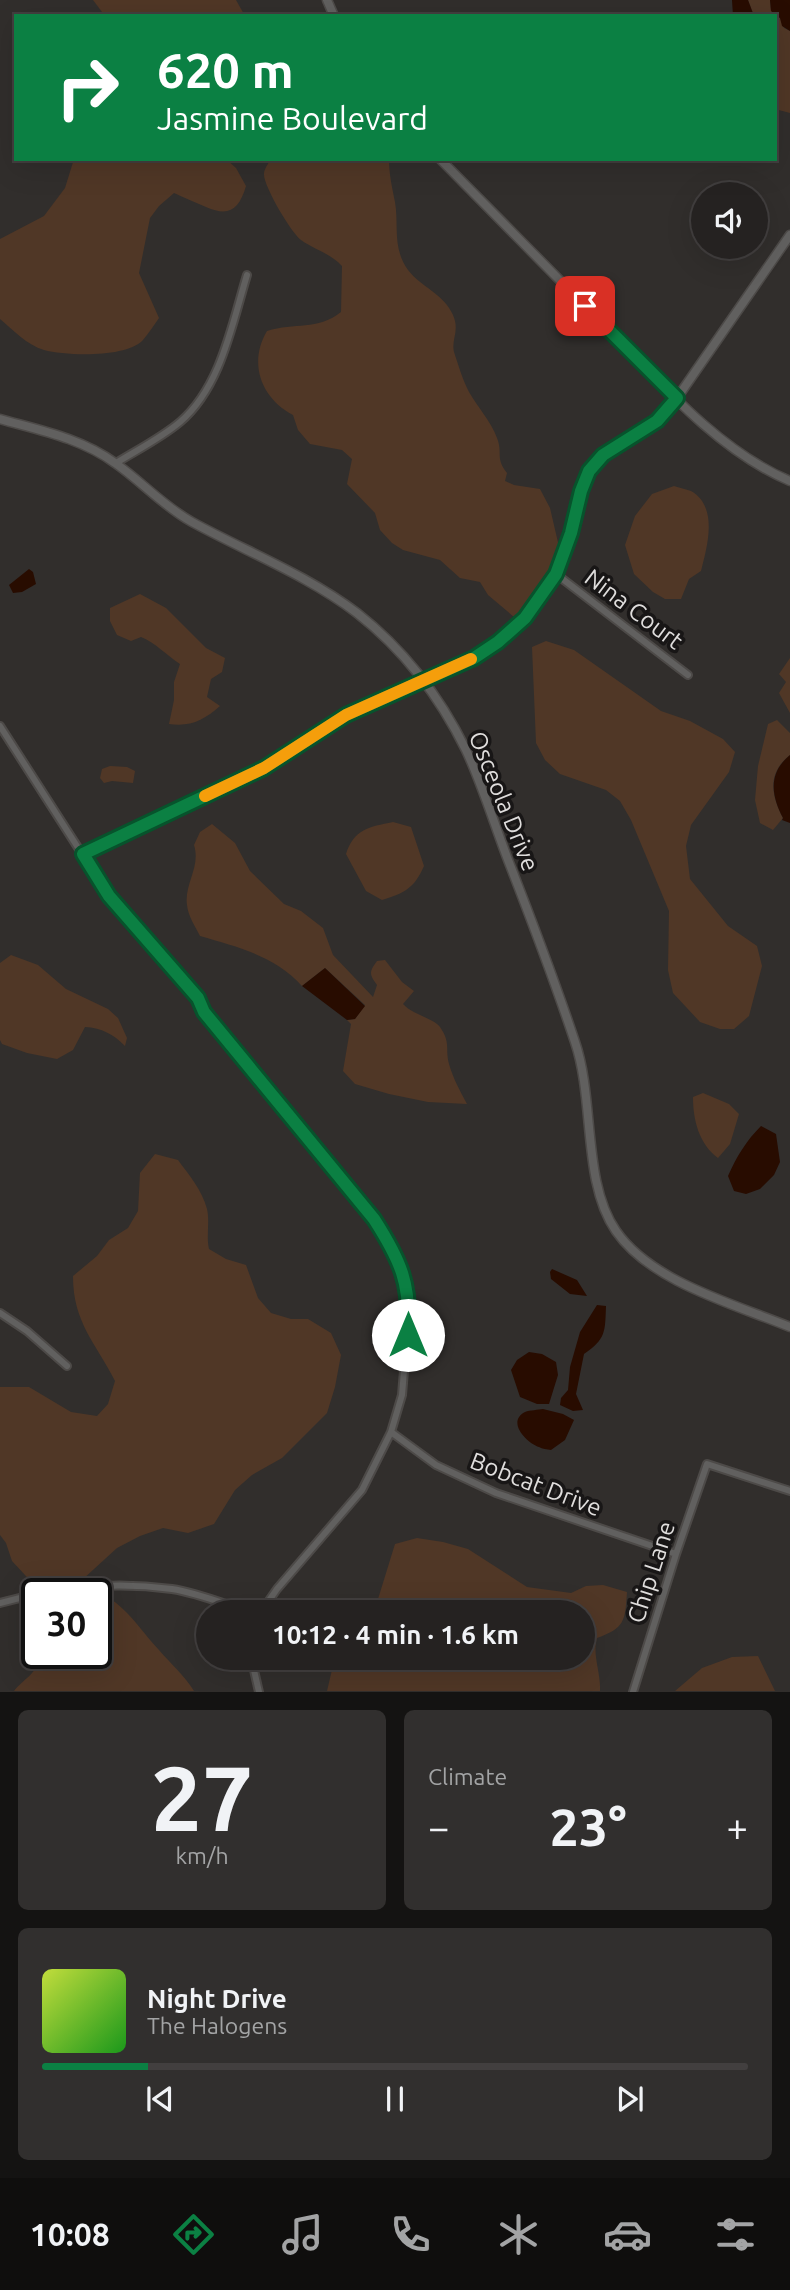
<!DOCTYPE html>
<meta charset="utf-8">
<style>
body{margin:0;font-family:Ubuntu,sans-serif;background:#312f2e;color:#f1f3f6;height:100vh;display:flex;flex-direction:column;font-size:26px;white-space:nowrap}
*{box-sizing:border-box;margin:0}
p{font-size:23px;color:#a3a4a5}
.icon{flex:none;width:38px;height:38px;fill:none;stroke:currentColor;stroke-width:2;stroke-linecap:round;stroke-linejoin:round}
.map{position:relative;height:1692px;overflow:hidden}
.sheet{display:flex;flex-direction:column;gap:18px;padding:18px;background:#141312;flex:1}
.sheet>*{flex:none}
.hud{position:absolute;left:14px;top:14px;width:763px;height:147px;border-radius:0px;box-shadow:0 7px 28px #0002,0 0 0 2px #423f3f;background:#0b8043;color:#fff;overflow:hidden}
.fabs{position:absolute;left:691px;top:182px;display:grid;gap:14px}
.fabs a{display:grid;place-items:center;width:77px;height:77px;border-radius:50%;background:#252221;box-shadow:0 7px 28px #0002,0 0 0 2px #423f3f;font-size:35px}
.speed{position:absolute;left:21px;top:1578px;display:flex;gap:14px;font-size:35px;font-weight:700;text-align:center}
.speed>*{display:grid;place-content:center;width:91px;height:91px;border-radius:50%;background:#252221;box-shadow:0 7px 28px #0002,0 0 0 2px #423f3f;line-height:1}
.speed .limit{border:4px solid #111;border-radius:10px;background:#fff;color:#111}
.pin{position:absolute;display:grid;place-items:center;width:60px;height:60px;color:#fff;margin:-30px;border-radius:14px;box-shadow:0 4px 10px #0006}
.me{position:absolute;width:77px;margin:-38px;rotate:0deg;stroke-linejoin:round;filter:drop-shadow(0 0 5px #0008)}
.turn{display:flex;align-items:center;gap:24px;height:147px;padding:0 28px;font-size:32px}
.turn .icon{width:91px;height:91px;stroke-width:2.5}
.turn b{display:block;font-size:49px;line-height:60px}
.big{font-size:52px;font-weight:600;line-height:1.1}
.sheet .widget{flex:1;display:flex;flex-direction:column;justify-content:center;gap:10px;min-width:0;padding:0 24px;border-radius:10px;background:#312f2e}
.sheet .dial{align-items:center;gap:0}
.dial b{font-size:91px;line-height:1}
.song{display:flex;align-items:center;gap:21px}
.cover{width:84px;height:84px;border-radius:10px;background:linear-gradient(135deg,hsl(70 70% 55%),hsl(120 70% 35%))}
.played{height:7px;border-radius:4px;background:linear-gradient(90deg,#0b8043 15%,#423f3f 15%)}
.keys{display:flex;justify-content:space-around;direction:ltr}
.heat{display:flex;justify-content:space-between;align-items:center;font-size:38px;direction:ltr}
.sheet .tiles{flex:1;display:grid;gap:18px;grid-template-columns:1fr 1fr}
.widget:last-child{grid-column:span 2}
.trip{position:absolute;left:196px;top:1600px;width:399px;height:70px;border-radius:35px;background:#252221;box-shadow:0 7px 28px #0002,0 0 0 2px #423f3f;font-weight:600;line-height:70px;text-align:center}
.menu{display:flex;height:112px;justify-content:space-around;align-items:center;background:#0f0e0d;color:#a3a4a5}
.menu .icon{width:49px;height:49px}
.menu .current{color:#0b8043}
.menu b{font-size:32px;color:#f1f3f6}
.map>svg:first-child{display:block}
.green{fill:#503726}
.water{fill:#280c00}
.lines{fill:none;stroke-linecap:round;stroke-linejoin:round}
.minor-casing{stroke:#4d4a48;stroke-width:10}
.tertiary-casing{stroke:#4d4a48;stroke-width:11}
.minor{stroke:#61605f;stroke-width:6}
.tertiary{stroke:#61605f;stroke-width:8}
.route-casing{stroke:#07532c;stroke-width:18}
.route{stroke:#0b8043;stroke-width:12}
.slow{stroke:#f59e0b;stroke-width:12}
.labels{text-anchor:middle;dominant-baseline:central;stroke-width:7;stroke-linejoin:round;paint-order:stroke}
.street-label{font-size:24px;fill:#dfdddc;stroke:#181616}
</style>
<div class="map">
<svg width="790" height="1692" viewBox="0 0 790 1692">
<rect width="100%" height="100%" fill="#312e2c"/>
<path class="green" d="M93,0h143l9,16h-140z
M748,0h22l1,11 9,7 4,10 6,3v82l-15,-4v-93h-21z
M74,159h152l10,9 10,18c-7,24 -17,31 -40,21 -11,-5 -22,-9 -32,-14l-15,13 -9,12 -11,55 20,45c-5,7 -10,15 -16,22 -17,18 -76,16 -99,10 -17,-5 -31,-20 -44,-31v-80l44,-23 21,-28z
M271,159h118c0,15 3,28 6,43 4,23 -3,46 13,68 13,17 36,24 45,45 7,16 -2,24 1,37 4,12 9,29 15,40 9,16 22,29 28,46 6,15 -2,20 10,35l-2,8 9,4 26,4 10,19 10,43 -8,22 -12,19 -12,16 -14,9 -26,-22 -8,-13 -20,-4 -20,-18 -37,-10 -11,-7 -12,-13 -5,-17 -28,-29 5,-25 -10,-9 -32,-6 -12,-14 -5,-15c-32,-17 -45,-52 -26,-84 28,-9 50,0 74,-19l1,-46c-12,-13 -27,-16 -41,-26 -10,-7 -38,-55 -37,-66 0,-5 4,-10 7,-15z
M674,486c5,2 12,3 17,5 28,16 16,56 10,80l-12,8 -8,20h-16l-12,-7 -19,-18 -9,-29 10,-29 17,-22z
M140,594l26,14 40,40 19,10 -3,14 -11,7 -4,18 13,9c-16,14 -29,21 -51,18l5,-24v-18l6,-18c-14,-9 -24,-21 -39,-27l-10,4 -14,-6 -7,-14v-13z
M546,641l28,9 87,61 29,10 33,18 12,13 -6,20 -38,53 -5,21 4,33 38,47 29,20 5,20 -13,50 -15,13h-14l-20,-7 -27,-29 -5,-23 1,-59 -38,-91 -11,-19 -14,-11 -46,-16 -15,-14 -9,-17 -4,-96z
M790,658v55l-11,-20 7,-11 -7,-8z
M777,720l13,13v22c-23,18 -19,40 -7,63l-10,12 -13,-7 -5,-23 3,-34 10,-42z
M110,766l17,1 8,4 -2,12 -21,-2 -8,2 -4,-5 2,-9z
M393,822l18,5 13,39c-10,23 -20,27 -42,34l-16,-9 -20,-37c8,-25 23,-27 47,-32z
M212,824l23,19 15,28 34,33 17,7 22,17 10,27 40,42 4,-12c-8,-11 -8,-13 0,-24l8,-1 17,22 12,9 -11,13c10,11 30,14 37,23 11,16 5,21 9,37 4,14 11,27 18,40l-39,-2 -39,-8 -34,-10 -12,-13 8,-47 -4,-4 8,-1 10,-14 -40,-37 -23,18c-27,-30 -64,-39 -102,-50 -5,-10 -12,-20 -13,-31 -3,-21 14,-38 7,-60l6,-13z
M11,955l27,10 28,24 42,20 10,9 9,20 -2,8c-12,-12 -23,-18 -40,-19l-12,23 -16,9 -30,-6 -25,-9 -2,-4v-77z
M703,1093l26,11 10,10 -9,30 -12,14c-19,-14 -25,-38 -25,-61z
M155,1154l23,6c11,15 24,30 29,49 3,13 -1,27 2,40l17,10 20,6 12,33 13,15 20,6h17l23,14 10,22 -6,32 -8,26 -45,45 -30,17 -17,15 -21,34 -26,9 -25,-5 -23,8 -23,12 -35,32 -27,9h-17l-26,-28 -6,-18 -6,-8v-148h29l42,25 26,4 11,-12 7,-23c-19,-38 -42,-58 -42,-105l24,-20 12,-16 19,-12 10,-17 2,-38z
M417,1538l26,4 25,7 59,38 44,6 15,-7 17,-1 24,7c-2,29 -2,36 -30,46 -5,16 4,35 3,53h-273l8,-34h248v-45h-209l21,-68z
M96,1590c31,16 41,36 63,60 12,14 25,25 35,41h-180c9,-12 28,-20 24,-37h58v-60h-15z
M758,1656l17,35h-100l27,-23 30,-11z"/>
<path class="water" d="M732,0h16l6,16h-21z
M770,0h20v31l-8,-5 -2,-8 -9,-7z
M29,569l4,3 3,12 -14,8 -9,1 -4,-8z
M790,755v68l-8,-3 1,-2c-12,-23 -15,-45 7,-63z
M325,968l40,38 -10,13 -8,1 -45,-34z
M761,1126l15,8 4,28 -6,13 -14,14 -14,5 -12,-3 -6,-15c9,-20 18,-35 33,-50z
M552,1269l25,11 10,16 -17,-2 -19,-15 -1,-7z
M597,1305l9,1c-1,26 0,33 -22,48l-8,40 7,16 -10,1 -13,-6 1,-7 7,-8 2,-23 10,-35z
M529,1352l13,2 14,8 2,13 -9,29h-12l-17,-7 -9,-27 6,-10z
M543,1409l20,5 11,6 -9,20 -14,10c-4,-1 -9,-1 -12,-3 -12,-4 -33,-25 -14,-35 5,-2 13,-2 18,-3z"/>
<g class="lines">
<g class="minor-casing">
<path id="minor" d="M116,463c21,-13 45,-25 64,-41 41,-35 52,-98 67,-147
M556,574l132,101
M0,726l109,170 89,102 6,14 171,207 21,34 9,24 4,33 -7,85 -11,37 -29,58 -85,99 -16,23
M83,854l181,-86 82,-53 77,-36
M0,1313l27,18 40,35
M391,1432l45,33 60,28 180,61
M0,1603c58,-16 112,-22 172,-14 26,4 52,15 78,23
M251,1657l8,35
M633,1692l43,-138 31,-90 83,27"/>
</g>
<g class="tertiary-casing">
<path id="tertiary" d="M327,0l7,16
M440,159c53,54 107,108 160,162 56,57 116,129 190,160
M0,419c39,11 81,19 115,44 26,18 48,43 77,59 55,30 115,53 165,91 46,36 83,84 109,137 17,36 29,77 44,115 23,59 45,117 65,177 20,58 7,140 41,189 35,51 118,73 174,96
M423,679c16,-7 34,-13 49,-20 50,-25 81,-73 98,-123 7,-21 7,-49 20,-67 17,-22 44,-31 65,-47 9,-6 15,-16 22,-24l113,-163"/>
</g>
<use href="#minor" class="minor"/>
<use href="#tertiary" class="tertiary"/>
</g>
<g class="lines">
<g class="route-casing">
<path id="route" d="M408,1335c3,-51 -7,-74 -34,-116l-170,-207 -6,-14 -89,-102 -26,-42 181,-86 82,-53 128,-57 24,-16 27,-24 31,-44 15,-41 10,-42 8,-20 14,-16 54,-34 20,-23 -92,-92"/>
</g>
<use href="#route" class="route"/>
<path class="slow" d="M205,796l59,-28 82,-53 125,-56"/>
</g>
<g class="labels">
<g class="street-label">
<text transform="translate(634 609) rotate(37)">Nina Court</text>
<text transform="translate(504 801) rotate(68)">Osceola Drive</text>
<text transform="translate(536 1484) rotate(21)">Bobcat Drive</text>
<text transform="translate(651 1572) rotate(-72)">Chip Lane</text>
</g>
</g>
</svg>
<div class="fabs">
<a><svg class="icon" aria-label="sound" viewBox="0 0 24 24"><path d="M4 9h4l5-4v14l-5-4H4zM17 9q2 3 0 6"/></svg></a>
</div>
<div class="speed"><div class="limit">30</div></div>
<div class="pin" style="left:585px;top:306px;background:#d93025"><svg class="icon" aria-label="arrive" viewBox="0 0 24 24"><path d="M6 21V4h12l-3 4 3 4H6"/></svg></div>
<svg class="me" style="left:408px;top:1335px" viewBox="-20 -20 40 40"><circle r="19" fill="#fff"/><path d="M0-13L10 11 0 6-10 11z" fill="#0b8043"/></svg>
<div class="trip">10:12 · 4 min · 1.6 km</div>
<div class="hud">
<div class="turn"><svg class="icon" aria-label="right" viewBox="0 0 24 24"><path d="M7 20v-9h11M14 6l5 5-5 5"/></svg><div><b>620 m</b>Jasmine Boulevard</div></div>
</div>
</div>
<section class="sheet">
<div class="tiles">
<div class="widget dial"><b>27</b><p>km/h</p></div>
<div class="widget"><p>Climate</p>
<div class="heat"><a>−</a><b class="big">23°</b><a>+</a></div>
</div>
<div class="widget">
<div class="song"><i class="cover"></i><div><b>Night Drive</b><p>The Halogens</p></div></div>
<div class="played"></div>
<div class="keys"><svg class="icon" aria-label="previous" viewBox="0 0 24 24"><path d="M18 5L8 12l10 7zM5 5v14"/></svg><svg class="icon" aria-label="pause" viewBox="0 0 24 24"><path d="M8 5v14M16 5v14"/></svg><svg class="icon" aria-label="next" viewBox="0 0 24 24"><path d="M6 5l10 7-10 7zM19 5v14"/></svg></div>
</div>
</div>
</section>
<nav class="menu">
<b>10:08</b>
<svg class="icon current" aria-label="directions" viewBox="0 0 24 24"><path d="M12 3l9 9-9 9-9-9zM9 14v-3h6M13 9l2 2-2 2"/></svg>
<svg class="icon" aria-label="music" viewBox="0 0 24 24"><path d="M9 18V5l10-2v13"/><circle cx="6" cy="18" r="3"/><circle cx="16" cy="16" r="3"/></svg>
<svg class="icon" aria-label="phone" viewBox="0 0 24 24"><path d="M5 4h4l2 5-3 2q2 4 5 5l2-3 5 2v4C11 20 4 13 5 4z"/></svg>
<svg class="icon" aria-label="climate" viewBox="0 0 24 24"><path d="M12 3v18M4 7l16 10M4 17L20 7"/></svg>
<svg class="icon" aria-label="car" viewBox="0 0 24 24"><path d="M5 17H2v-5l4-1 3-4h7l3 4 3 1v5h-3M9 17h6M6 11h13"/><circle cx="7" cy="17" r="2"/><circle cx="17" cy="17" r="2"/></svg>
<svg class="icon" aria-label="filters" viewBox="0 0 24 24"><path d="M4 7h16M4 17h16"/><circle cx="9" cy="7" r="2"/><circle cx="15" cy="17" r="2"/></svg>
</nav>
